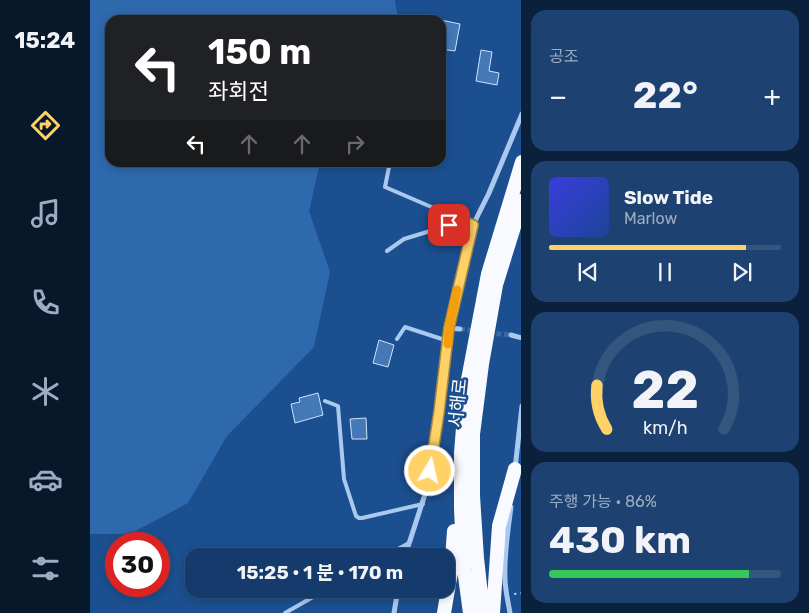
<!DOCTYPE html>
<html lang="ko">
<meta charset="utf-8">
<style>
body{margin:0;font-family:Rubik,"Noto Sans KR",sans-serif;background:#1d4271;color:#f1f3f6;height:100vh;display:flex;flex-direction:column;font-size:19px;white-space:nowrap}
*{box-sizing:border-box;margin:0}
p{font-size:16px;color:#9dadc1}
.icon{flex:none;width:28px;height:28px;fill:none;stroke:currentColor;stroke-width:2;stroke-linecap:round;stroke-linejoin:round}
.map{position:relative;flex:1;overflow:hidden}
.drawer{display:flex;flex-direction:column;gap:10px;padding:10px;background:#0b203b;width:288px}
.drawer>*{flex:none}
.guide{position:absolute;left:15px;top:15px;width:341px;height:152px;border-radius:15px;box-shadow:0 2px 8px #0003,0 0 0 1px #33557e;background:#202124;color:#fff;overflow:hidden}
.speed{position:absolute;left:15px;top:532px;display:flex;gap:10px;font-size:25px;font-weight:700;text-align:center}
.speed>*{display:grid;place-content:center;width:65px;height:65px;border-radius:50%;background:#143b6b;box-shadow:0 2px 8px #0003,0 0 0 1px #33557e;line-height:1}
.speed .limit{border:8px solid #d22;background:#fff;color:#111}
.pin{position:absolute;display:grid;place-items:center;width:42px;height:42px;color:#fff;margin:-21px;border-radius:10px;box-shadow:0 2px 8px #0006}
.me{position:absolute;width:55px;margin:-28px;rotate:9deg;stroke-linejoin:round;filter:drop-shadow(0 0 4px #0008)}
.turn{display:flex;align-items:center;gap:18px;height:105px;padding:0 20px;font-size:22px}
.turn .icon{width:65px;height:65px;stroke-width:2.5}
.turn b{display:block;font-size:35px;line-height:42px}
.lanes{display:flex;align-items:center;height:48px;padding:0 20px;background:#0003;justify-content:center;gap:25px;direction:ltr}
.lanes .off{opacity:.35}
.big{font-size:38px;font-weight:700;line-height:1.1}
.drawer .card{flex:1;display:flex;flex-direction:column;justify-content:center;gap:8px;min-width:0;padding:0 18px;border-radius:15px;background:#1d4271}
.drawer .dial{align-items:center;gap:0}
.dial svg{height:130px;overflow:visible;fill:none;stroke:#33557e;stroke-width:7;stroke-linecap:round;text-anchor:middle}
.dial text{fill:#f1f3f6;stroke:none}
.song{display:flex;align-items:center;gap:15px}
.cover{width:60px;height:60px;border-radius:8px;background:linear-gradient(135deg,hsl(240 70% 55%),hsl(220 70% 35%))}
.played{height:5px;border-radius:2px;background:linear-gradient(90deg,#ffd166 85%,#33557e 85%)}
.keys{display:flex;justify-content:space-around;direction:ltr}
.heat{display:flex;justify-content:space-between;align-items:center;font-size:28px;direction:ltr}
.charge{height:8px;border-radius:4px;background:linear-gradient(90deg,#34c759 86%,#33557e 0)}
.trip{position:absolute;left:95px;top:548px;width:270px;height:50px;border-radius:15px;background:#143b6b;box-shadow:0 2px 8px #0003,0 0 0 1px #33557e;font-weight:700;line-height:50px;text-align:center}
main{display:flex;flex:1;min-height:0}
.menu{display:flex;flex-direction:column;width:90px;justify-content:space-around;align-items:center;background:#08182b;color:#9dadc1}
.menu .icon{width:35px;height:35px}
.menu .on{color:#ffd166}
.menu b{font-size:22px;color:#f1f3f6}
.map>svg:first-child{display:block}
.green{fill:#2e69ad}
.building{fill:#4478b7;stroke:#cfe3fa}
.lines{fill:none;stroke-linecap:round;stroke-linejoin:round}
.minor-tunnel{stroke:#3d69a0;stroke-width:5;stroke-dasharray:5 2.5;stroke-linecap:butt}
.path{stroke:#a9c9ee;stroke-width:2;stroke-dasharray:2.5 4;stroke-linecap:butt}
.service{stroke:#a9c9ee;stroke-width:4}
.minor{stroke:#a9c9ee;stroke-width:5}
.trunk{stroke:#f8faff;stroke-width:14}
.route-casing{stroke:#a68842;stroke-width:12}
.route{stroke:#ffd166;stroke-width:9}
.slow{stroke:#f59e0b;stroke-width:9}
.labels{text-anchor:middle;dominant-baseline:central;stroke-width:5;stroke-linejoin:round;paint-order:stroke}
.street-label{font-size:18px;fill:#fff;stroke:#1b4f8f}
</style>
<main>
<nav class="menu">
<b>15:24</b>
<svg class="icon on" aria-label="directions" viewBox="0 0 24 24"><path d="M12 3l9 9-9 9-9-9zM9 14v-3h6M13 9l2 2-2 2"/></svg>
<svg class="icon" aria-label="music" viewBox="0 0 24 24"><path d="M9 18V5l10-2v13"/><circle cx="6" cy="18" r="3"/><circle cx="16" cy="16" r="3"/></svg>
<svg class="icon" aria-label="phone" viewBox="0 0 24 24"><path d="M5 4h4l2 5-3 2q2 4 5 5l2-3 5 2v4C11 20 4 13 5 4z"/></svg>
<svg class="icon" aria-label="climate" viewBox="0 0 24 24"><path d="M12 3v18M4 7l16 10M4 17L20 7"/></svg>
<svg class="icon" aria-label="car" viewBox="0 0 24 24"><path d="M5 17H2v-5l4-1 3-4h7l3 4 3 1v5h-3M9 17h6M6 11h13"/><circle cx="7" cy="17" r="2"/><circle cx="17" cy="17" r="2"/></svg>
<svg class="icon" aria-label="filters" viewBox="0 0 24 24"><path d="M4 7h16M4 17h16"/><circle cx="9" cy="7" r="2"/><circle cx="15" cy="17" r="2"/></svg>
</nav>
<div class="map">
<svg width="432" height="613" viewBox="0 0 432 613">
<rect width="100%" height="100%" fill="#1b4f8f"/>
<path class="green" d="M0,0h305l3,20h-288v142l210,1 -11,48 21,61 -16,75 -87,89 -39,67 -58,31h-40z"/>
<path class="building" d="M351,20l19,4 -5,27 -14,-2z
M391,50l11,2 -3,19 10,2 -2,12 -21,-4z
M289,340l15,5 -6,22 -15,-4z
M228,393l5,22 -28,8 -4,-19 9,-2 -1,-4z
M276,418l1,21h-15l-2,-20z"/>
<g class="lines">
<path class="minor-tunnel" d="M370,329l16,2
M399,333l22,2"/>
<path class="path" d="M424,594l8,-1"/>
<path class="service" d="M300,162l-5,25 88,38
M297,251l17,-12 59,-18
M307,339l8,-12 43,14
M235,401l13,5 6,73 12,37 3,2h3l61,-14
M295,556l24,-13
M195,613l42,-24"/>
<path class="minor" d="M359,328l11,1
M421,335l11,3
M425,469l7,-63
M315,556l23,-71 11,-73 10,-84 10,-45 14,-58 16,-32 33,-79
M304,613l4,-24
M420,613c-2,-12 -5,-23 -5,-35 -1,-24 3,-48 6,-71"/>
<path class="trunk" d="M354,613l7,-41 3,-41
M380,613l-6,-44 -3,-60v-56l5,-63 22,-116 34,-112
M393,613l-6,-55 -4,-62v-62l9,-70 14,-79 26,-84
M403,613l6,-87 16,-57"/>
</g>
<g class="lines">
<g class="route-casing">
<path id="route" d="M340,471l9,-59 10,-84 24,-103 -9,-4 -15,4"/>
</g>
<use href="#route" class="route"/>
<path class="slow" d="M358,344l1,-16 8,-38"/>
</g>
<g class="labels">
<g class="street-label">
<text transform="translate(368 403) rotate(-84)">서해로</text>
</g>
</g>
</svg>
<div class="speed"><div class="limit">30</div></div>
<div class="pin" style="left:359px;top:225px;background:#d93025"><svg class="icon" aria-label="arrive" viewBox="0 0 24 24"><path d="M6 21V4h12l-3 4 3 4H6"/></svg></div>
<svg class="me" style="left:340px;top:471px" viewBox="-20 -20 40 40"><circle r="17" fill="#ffd166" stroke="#fff" stroke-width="3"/><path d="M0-11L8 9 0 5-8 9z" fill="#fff"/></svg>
<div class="trip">15:25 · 1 분 · 170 m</div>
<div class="guide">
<div class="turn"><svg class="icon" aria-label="left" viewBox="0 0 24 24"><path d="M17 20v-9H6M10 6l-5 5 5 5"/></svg><div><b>150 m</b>좌회전</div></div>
<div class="lanes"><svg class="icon" aria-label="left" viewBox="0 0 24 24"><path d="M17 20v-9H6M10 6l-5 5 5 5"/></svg><svg class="icon off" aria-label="ahead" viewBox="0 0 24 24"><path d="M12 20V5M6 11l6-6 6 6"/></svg><svg class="icon off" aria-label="ahead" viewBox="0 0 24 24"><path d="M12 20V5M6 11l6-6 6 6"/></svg><svg class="icon off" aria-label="right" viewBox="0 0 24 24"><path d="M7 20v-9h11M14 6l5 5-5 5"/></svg></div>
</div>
</div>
<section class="drawer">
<div class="card"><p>공조</p>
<div class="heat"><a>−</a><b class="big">22°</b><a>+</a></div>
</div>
<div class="card">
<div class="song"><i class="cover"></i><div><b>Slow Tide</b><p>Marlow</p></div></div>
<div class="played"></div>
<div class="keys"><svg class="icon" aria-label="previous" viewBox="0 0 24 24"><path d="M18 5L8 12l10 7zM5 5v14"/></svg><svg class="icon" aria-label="pause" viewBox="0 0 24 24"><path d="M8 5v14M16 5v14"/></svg><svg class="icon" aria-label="next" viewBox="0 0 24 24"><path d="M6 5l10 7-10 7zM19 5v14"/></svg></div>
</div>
<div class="card dial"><svg viewBox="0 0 100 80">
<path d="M14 69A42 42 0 1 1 86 69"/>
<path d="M14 69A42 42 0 0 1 8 42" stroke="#ffd166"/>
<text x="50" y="56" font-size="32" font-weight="700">22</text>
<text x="50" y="72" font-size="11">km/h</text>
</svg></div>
<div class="card"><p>주행 가능 · 86%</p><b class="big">430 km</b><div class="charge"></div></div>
</section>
</main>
